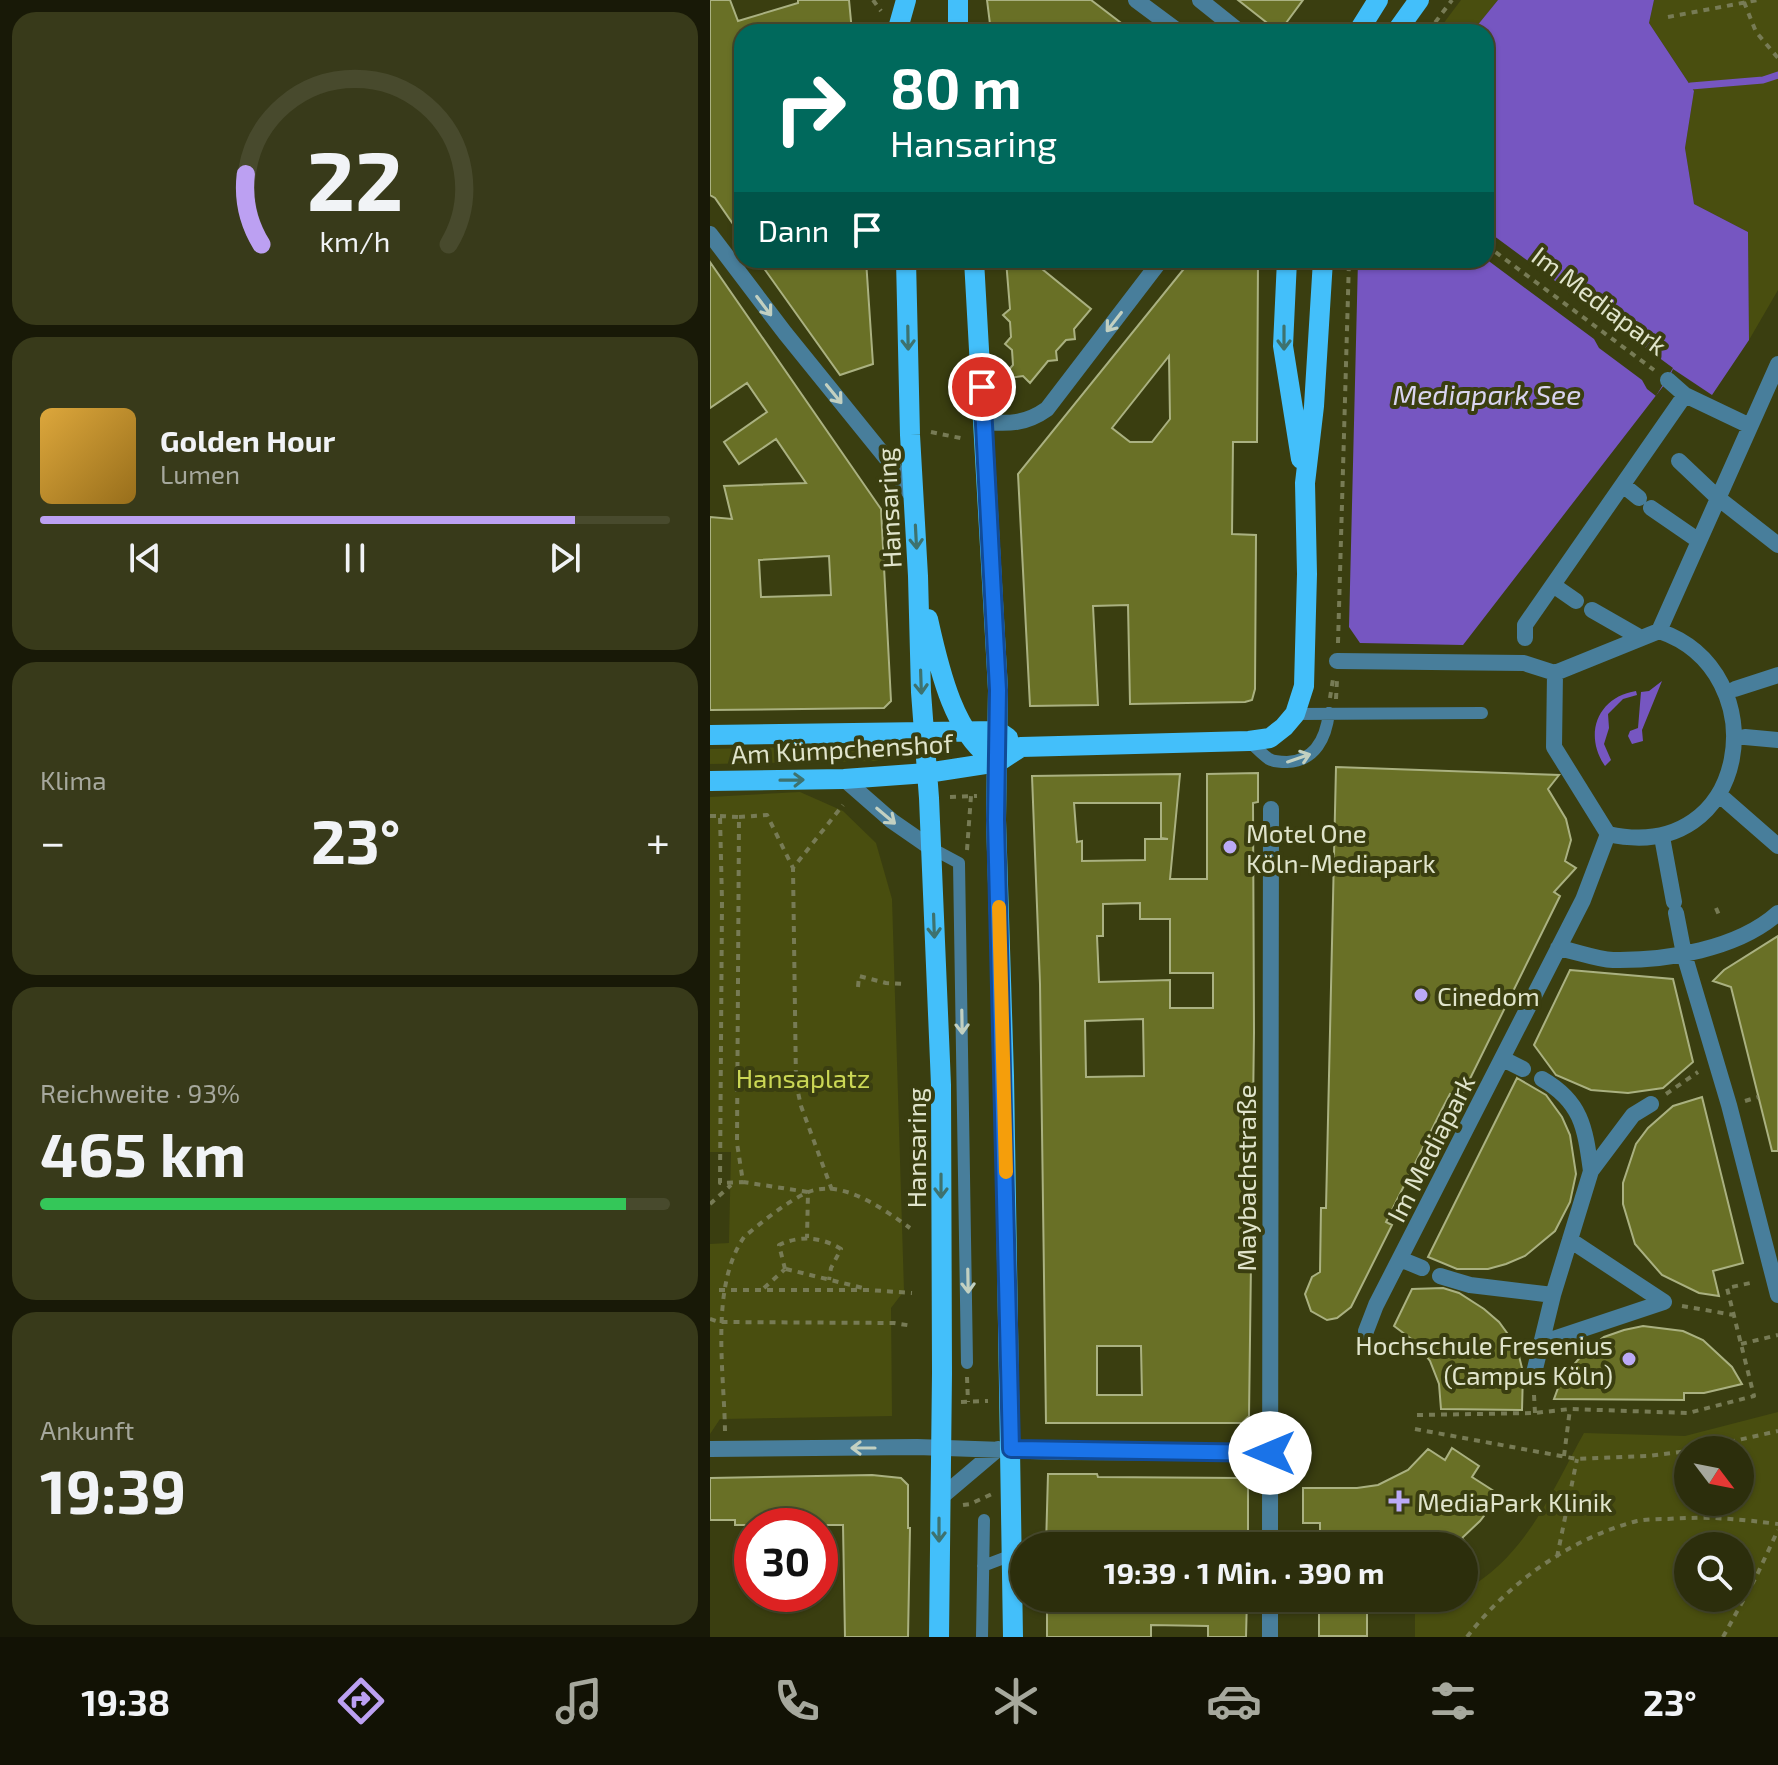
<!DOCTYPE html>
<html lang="de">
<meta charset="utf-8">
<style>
body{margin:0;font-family:"Exo 2",sans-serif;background:#383a1a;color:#f1f3f6;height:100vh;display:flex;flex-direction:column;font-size:30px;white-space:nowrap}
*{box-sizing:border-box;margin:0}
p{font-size:26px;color:#a6a89d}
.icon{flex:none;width:44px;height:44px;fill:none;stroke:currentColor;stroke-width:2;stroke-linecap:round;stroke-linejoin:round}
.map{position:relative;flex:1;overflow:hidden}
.side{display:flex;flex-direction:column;gap:12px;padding:12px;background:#181907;width:710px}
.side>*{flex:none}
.top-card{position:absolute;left:24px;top:24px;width:760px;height:244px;border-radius:24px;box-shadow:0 2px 6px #0004,0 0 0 2px #484a2d;background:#00695c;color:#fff;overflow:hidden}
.needle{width:52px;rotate:122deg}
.tools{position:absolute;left:964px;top:1436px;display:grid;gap:16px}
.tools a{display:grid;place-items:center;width:80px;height:80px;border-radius:50%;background:#2c2e0c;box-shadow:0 2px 6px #0004,0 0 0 2px #484a2d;font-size:40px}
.speed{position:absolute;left:24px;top:1508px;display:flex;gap:16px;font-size:40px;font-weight:700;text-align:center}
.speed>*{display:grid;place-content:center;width:104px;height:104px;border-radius:50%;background:#2c2e0c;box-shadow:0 2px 6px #0004,0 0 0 2px #484a2d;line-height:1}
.speed .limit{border:12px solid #d22;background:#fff;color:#111}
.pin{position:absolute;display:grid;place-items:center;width:68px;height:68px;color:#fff;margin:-34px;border:4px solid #fff;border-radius:50%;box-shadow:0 2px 8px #0007}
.me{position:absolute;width:88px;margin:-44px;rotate:270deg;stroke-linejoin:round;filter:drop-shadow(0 0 6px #0008)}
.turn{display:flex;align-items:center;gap:28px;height:168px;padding:0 24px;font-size:36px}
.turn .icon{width:104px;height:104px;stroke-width:2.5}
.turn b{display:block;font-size:56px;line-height:68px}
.then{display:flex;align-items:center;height:76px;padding:0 24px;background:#0003;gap:16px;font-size:30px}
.big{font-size:60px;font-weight:700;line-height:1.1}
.side .widget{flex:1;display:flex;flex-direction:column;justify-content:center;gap:12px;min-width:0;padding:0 28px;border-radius:24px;background:#383a1a}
.side .dial{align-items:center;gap:0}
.dial svg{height:208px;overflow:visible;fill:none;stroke:#484a2d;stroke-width:7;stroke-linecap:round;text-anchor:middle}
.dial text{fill:#f1f3f6;stroke:none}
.song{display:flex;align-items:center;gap:24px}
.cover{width:96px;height:96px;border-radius:12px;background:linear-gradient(135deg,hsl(40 70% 55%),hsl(40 70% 35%))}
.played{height:8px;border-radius:4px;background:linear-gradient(90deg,#bca0f2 85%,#484a2d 85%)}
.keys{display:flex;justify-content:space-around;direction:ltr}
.heat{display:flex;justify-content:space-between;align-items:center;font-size:44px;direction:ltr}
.charge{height:12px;border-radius:6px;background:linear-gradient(90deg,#34c759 93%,#484a2d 0)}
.trip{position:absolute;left:300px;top:1532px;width:468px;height:80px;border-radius:40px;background:#2c2e0c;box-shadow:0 2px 6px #0004,0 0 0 2px #484a2d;font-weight:700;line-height:80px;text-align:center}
.tabs{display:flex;height:128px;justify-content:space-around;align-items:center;background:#121205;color:#a6a89d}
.tabs .icon{width:56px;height:56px}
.tabs .active{color:#bca0f2}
.tabs b{font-size:36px;color:#f1f3f6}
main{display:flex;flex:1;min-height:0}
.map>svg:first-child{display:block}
.green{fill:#494e0f;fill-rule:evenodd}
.water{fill:#7656c1}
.pier{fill:#3a3e10}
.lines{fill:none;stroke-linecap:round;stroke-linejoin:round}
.stream{stroke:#7656c1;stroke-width:7}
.building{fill:#697026;stroke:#aab181;stroke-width:2;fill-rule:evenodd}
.path{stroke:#777b55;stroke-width:4;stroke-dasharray:6 6;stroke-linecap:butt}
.lane{stroke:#487e9b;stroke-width:12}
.street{stroke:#487e9b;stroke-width:16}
.primary{stroke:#43bffa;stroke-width:20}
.oneway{stroke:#c2d0c1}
.oneway2{stroke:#3e726e}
.route-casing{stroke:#114b97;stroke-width:20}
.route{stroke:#1a73e8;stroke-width:14}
.slow{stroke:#f59e0b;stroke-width:14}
.poi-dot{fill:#bbaaf6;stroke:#3a3e10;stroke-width:3}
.labels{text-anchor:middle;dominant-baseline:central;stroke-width:8;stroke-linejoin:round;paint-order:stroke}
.street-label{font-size:26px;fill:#e0e4cb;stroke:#3a3e10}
.poi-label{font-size:26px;fill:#e0e4cb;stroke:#3a3e10;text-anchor:start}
.park-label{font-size:26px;fill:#cbd755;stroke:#3a3e10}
.water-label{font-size:28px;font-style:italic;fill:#d9d4f0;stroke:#3a3e10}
</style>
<main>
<section class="side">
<div class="widget dial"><svg viewBox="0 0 100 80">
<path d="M14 69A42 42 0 1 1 86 69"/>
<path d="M14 69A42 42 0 0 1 8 42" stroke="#bca0f2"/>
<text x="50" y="56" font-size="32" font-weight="700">22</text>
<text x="50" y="72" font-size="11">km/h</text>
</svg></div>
<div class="widget">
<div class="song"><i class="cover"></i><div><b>Golden Hour</b><p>Lumen</p></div></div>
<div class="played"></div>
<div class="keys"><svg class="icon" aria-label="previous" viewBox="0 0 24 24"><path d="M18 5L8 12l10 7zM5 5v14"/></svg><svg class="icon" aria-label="pause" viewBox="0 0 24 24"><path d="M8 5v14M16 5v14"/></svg><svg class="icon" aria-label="next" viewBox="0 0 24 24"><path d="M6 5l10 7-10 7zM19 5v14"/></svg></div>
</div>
<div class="widget"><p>Klima</p>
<div class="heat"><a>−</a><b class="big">23°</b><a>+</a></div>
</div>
<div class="widget"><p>Reichweite · 93%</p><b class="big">465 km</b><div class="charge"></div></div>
<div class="widget"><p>Ankunft</p><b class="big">19:39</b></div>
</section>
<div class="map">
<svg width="1068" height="1637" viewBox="0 0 1068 1637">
<rect width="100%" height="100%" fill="#3a3e10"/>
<path class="green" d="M751,0h37l-26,32h-35z
M944,0h124v290l-29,50 -1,-108 -54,-28 -9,-56 9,-57 -45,-68z
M132,746l37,5v10l-169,3v-15z
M90,792l43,19 33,32 16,56 12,392 -13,17 1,108 -172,3 -10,15v-190l19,-1 2,-91h-21v-355z
M1068,1412v225h-363v-25l36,-14h13v-7c64,-37 86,-97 120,-158l101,3zM978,1450h52v52h-52zM1030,1546v52h-52v-52z"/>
<path class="water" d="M788,0h156l-5,23 45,68 -9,57 9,56 54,28 1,108 -37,55 -39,-26 -5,11 -205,265 -103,-2 -11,-16 9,-367h128v-228h-14z
M952,681l-20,49 1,11 -11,3 -4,-8 2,-5 8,-3 3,-36 8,-1z
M926,691l1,4 -14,4 -15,15 1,14 -5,16 7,16 -6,6c-22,-32 -7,-69 31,-75z"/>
<path class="pier" d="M776,230l187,138 -17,28 -9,-7 -5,-9 -43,-32 -5,-9 -108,-80z"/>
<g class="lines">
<path class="stream" d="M981,86l72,-6 15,-5"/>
</g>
<path class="building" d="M0,0h20l8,21 60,-18v-3h51l3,32h-110v205l-27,-39 -5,-3z
M277,0h104l42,32h-142z
M528,0h65l-17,23 -11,6z
M48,260h108l7,104 -33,11z
M296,260h25l60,49 -17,20 1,10 -9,1 -10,11 1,9 -9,1 -18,22 -7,-7 -22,3 12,-14 -1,-15 -7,-6 6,-7 -1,-15 -7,-7 7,-6z
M481,260h67l-1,182h-24l-1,92 24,1 -1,154 -3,11 -7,2 -115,2 -2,-99 -35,1 5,99 -68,1 -12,-232zM459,356l1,63 -18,23h-22l-18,-14z
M0,262l171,247 10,192 -7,7 -174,2v-193l22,2 -8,-33 82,-3 -30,-44 -37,25 -15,-22 43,-30 -20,-29 -37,25zM119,556l2,39 -70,2 -2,-37z
M626,767l223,8 -11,14 18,30 5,21 -6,21 11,7 -22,24 6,4 -99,201 -11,-3 -11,21 -53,107 6,3 -41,82 -14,11 -10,2 -16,-9 -6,-17 7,-17 8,-5 1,-64h5z
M548,773v29l-5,1 1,229 -5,384 -7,7h-196l-6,-439 -8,-208 148,-2 -10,105h37v-105zM364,803h87v35l7,1h-23v21l-63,1v-20l-5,1zM430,903v16h30v54h43v35h-43v-28l-71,2 -2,-46h6v-32zM433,1019l1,57 -58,1 -1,-56zM387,1346h44l1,49h-45z
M1068,936v215h-6l-41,-164 -18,-6 11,-11z
M860,970l103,9 20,83 -30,26 -35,5 -37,-3 -35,-15 -22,-30z
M807,1078l29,17 16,22 8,18 6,39 -6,28 -15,29 -30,25 -19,8 -18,5h-31l-29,-12z
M992,1097l41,166 -30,8 6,25 -20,-3 -37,-18 -27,-31 -12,-40v-21l13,-39 12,-16 25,-22z
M733,1288l16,5 25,16 15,13 11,15 9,19 4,16 -1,38 -81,-1 -2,-25 -9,-23 -16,-20 -20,-15 18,-37z
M933,1326l40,5 20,9 29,27 10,17 -38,9h-20v7l-130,-1 7,-19 26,-31 17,-12 20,-7z
M742,1448l27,18 -7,11 28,18 -20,26 -18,17 6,8h-148v-23h-17v-35h54l21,-3 30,-15 20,-21 17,11z
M338,1474h49l1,3 143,1 7,6v62h-202z
M162,1475l29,3 7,7v43h2l-2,109h-63l-2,-112h-108v-5h-25v-42z
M337,1598h200l-1,39h-38v-11l-57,-1v12h-104z
M609,1598h48v38h-48z"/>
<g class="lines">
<path class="path" d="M163,0l8,11
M1034,2l12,30 22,26
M958,17l90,-17
M718,32l24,-32
M776,245l168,125
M221,432l34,7
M628,643l11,-383
M620,698l3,-19
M626,699l1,-19
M240,797l27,-1
M0,816h10l2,85 -2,282 23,-1
M10,816l19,1 -2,326 6,39 65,10 -1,46
M29,817l28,-2 26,53
M257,850l4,-54
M1006,908l3,7
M148,987l1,-11 27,7 19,1
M956,1094l32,-22
M1035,1101l13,-4
M122,1190l-31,-84 -5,-23 -3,-215 50,-63
M0,1204l21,-19
M75,1269l-6,-24c21,-10 43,-8 62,4l-10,19 -2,12
M76,1269l77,19
M54,1288l21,-19
M9,1290h150l43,3
M972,1306l52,9
M0,1319l9,3 175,1 19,3
M1031,1344l37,-9
M257,1377l1,25
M824,1395l1,18
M251,1402l27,-1
M707,1415l118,-2 35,-4 118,4 66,-17 -27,-108 28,-6
M705,1429l162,30 71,-3 40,-5
M15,1431c-1,-61 -15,-144 19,-194 18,-15 41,-34 62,-44 35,-16 77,16 104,35
M984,1450l84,-19
M854,1456l6,-47
M253,1505l7,-1 22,-10
M847,1557l20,-98
M757,1637c41,-54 104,-99 170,-116 10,-2 21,-2 31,-2 40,-3 71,0 110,5
M1013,1637l33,-60 22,-47"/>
<path class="lane" d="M585,714l187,-1
M539,741c6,6 13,13 20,18 5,3 12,3 18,3 29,-1 39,-25 42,-49
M221,848l28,15 8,500
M273,1566l29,-11
M272,1637l2,-117"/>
<path class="street" d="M426,0l43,32
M490,0l40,32
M0,234l75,99 106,131 23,35
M958,380l17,15 65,31
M274,422c25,2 42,2 63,-13l114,-149
M969,461l39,37 60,47
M913,485l16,13
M941,508l48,33
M843,585l23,16
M882,610l49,28
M949,631c119,40 92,235 -51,203l-54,-87 1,-74z
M949,631l119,-267
M815,638v-13l160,-230
M627,661l187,2 31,10
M1025,689l43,-14
M1035,737l33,3
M134,779l48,42 39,27
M1013,798l55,48
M952,837l12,65
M966,913l8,41 45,151 49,190
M848,948c18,3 37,11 55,12 53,1 125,-11 165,-47
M793,1059l20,10
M832,1079c40,23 43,49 49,92
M690,1259l22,9
M730,1276l30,9 83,10
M656,1331l10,-26 207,-405 25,-66
M831,1343l123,-41 -94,-62
M823,1377l20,-82 38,-124 42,-56 18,-11
M0,1449l207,-2 141,5 212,1
M229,1499l59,-50
M560,1546l1,-737
M560,1637v-39"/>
<path class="primary" d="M248,0v32
M187,32l9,-32
M648,32l20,-32
M686,32l23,-32
M196,260l4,175 8,141 3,116 8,106 12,287 1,288 -3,264
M264,260l24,430 -2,130 8,256 9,561
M577,260l-4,86 18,113
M218,619c10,45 26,121 70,143
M0,735l288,-4 10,7
M0,781l134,-2 83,-6 71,-11 23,-15 228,-6 21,-3 14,-11 11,-13 9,-28 3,-112 -2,-91 9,-77 9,-146"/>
</g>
<defs><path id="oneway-shaft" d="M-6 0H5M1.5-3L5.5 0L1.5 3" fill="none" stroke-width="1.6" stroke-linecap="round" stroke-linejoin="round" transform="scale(2)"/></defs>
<g class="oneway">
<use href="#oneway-shaft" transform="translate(54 306) rotate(53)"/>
<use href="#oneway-shaft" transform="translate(404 322) rotate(128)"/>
<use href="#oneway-shaft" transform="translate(124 394) rotate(51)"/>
<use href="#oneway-shaft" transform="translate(589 758) rotate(-19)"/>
<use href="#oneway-shaft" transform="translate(176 816) rotate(40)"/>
<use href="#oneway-shaft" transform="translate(252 1022) rotate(89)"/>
<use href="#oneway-shaft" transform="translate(258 1281) rotate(89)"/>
<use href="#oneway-shaft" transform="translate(153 1448) rotate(180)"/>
</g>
<g class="oneway2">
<use href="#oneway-shaft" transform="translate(198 338) rotate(89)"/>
<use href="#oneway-shaft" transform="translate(574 338) rotate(90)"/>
<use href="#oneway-shaft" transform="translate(206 537) rotate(87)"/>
<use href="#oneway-shaft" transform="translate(211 682) rotate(88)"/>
<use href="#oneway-shaft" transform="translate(82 780) rotate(-1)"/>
<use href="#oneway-shaft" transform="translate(224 926) rotate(88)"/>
<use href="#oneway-shaft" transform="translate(231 1186) rotate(90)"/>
<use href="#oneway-shaft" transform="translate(229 1530) rotate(90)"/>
</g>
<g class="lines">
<g class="route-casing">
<path id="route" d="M272,387l16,303 -2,130 15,629 259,4"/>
</g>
<use href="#route" class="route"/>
<path class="slow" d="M289,907l7,265"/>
</g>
<g class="poi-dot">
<circle cx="520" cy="847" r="8"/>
<circle cx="711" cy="995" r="8"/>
<circle cx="919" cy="1359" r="8"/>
<path d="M685 1489h8v8h8v8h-8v8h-8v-8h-8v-8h8z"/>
</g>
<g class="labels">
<g class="street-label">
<text transform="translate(890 300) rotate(37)">Im Mediapark</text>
<text transform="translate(178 508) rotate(-93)">Hansaring</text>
<text transform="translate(132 748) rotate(-3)">Am Kümpchenshof</text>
<text transform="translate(205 1148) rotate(-90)">Hansaring</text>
<text transform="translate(720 1148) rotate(-63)">Im Mediapark</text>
<text transform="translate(535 1178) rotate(-90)">Maybachstraße</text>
</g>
<g class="poi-label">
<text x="536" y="832">Motel One<tspan x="536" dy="30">Köln-Mediapark</tspan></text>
<text x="727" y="995">Cinedom</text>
<text x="903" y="1344" text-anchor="end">Hochschule Fresenius<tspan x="903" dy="30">(Campus Köln)</tspan></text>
<text x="707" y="1501">MediaPark Klinik</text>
</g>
<g class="park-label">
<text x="93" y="1077">Hansaplatz</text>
</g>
<g class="water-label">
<text x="777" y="394">Mediapark See</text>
</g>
</g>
</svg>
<div class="tools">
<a><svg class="needle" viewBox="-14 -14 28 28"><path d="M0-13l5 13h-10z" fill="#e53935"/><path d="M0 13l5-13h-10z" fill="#a6a89d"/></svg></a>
<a><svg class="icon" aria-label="search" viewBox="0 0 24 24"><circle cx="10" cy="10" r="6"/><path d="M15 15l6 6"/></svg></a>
</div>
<div class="speed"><div class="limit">30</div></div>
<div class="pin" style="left:272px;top:387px;background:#d93025"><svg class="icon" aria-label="arrive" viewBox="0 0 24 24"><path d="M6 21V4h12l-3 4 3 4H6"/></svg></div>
<svg class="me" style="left:560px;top:1453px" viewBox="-20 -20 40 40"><circle r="19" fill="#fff"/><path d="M0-13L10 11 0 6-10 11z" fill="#1a73e8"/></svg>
<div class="trip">19:39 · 1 Min. · 390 m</div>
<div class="top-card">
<div class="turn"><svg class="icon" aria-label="right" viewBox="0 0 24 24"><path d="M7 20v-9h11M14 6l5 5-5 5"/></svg><div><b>80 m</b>Hansaring</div></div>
<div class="then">Dann<svg class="icon" aria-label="arrive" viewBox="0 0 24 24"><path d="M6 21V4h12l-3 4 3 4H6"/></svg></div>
</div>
</div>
</main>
<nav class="tabs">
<b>19:38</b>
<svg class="icon active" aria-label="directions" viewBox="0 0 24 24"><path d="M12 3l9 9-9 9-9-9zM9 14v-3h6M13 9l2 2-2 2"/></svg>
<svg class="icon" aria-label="music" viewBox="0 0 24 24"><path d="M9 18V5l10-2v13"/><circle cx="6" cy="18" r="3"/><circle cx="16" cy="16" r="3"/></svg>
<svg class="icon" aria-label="phone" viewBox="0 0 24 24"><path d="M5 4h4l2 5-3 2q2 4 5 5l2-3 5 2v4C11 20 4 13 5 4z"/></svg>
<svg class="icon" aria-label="climate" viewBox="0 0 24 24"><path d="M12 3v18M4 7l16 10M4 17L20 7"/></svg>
<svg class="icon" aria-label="car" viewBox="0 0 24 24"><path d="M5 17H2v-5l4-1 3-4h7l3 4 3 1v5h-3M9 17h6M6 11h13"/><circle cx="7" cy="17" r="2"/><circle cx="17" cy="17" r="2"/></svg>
<svg class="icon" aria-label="filters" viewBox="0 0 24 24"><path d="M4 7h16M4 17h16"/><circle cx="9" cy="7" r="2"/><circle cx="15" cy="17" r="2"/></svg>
<b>23°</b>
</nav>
